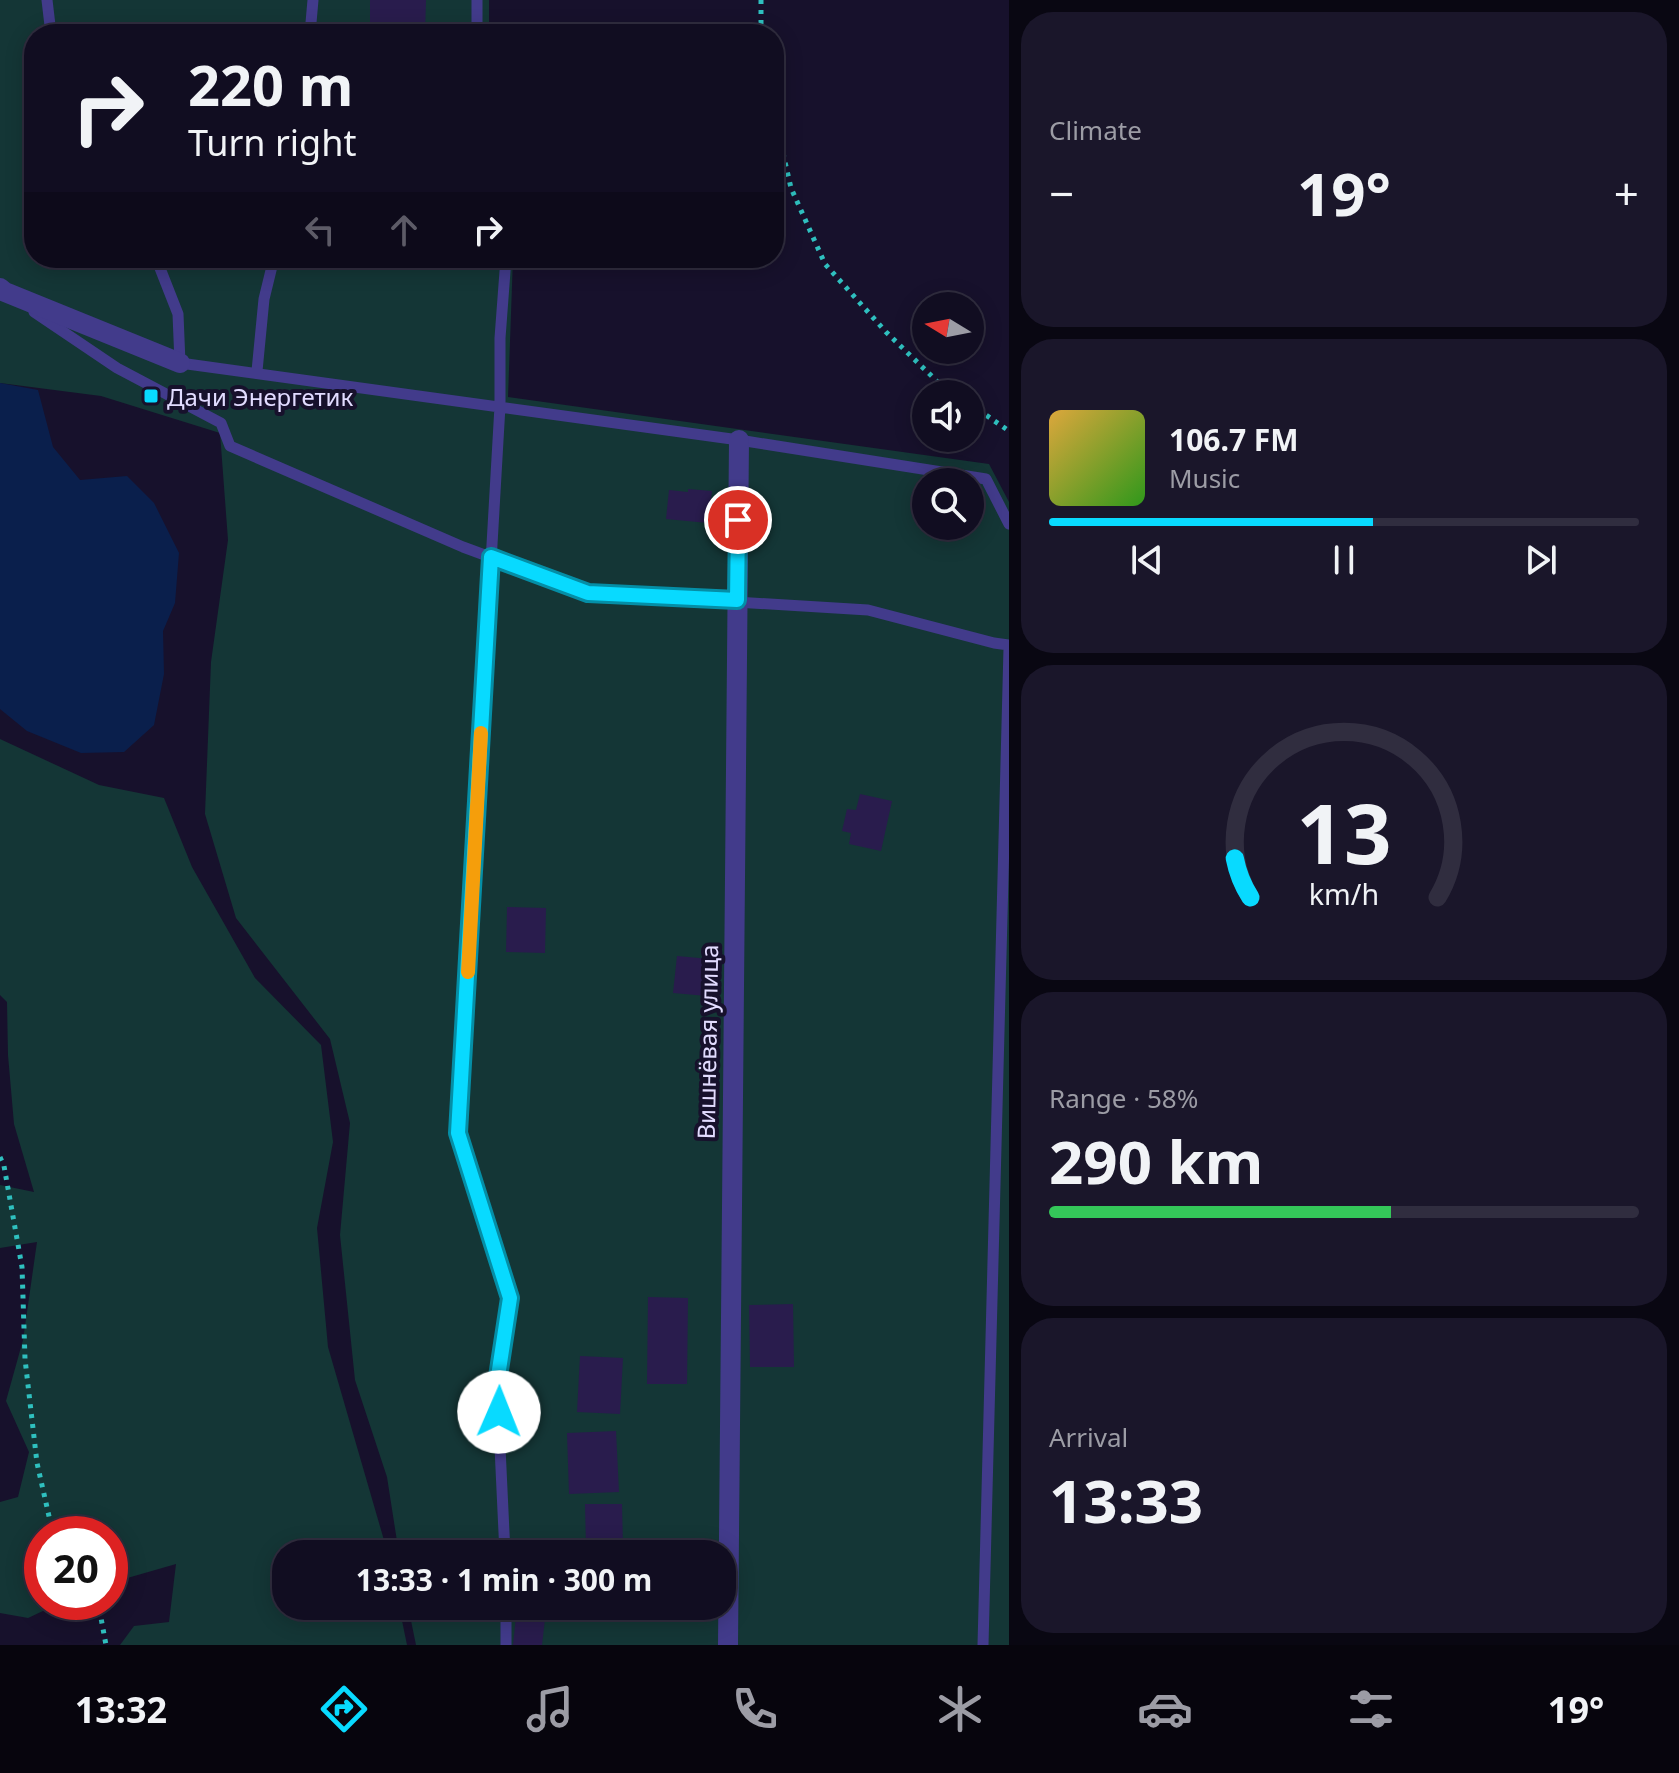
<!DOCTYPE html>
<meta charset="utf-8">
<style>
body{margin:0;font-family:"Noto Sans",sans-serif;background:#1a162a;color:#f1f3f6;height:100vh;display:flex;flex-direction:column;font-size:30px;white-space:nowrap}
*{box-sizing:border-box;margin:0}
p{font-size:26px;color:#9c9ca5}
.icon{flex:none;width:44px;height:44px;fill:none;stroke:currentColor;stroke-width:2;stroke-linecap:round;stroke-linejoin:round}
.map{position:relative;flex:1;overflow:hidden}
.side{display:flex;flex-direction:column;gap:12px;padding:12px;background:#090712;width:670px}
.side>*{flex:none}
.guide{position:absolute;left:24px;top:24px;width:760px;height:244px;border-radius:32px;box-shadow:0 4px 20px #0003,0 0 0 2px #302d3f;background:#110d21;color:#f1f3f6;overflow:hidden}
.needle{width:52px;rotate:280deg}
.tools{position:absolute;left:912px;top:292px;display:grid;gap:16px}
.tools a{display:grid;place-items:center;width:72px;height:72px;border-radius:50%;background:#110d21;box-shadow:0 4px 20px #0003,0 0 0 2px #302d3f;font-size:40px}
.speed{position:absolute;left:24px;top:1516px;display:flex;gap:16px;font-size:40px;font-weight:700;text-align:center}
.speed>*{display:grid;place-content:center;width:104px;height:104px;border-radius:50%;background:#110d21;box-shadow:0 4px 20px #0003,0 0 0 2px #302d3f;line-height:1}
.speed .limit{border:12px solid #d22;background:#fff;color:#111}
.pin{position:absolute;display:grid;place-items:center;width:68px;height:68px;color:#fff;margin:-34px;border:4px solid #fff;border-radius:50%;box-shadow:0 2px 8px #0007}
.me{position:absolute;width:88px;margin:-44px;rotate:1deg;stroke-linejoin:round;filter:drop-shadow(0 0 6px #0008)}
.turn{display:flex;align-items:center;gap:28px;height:168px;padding:0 32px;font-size:36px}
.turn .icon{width:104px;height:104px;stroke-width:2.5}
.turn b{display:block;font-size:56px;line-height:68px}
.lanes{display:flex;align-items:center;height:76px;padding:0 32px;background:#0003;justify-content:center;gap:40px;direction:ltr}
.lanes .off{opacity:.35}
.big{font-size:60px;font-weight:700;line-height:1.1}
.side .widget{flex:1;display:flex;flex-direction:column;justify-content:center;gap:12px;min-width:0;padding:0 28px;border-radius:32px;background:#1a162a}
.side .dial{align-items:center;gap:0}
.dial svg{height:208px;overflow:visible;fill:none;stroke:#302d3f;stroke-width:7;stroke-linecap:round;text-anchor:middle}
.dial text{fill:#f1f3f6;stroke:none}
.song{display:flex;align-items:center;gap:24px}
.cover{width:96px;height:96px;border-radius:12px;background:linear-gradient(135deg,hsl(40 70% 55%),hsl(110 70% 35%))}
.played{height:8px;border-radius:4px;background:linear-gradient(90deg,#08daff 55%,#302d3f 55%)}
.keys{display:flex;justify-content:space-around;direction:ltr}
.heat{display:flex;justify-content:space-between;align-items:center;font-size:44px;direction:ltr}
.charge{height:12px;border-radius:6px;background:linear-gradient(90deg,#34c759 58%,#302d3f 0)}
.trip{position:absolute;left:272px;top:1540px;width:464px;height:80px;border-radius:32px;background:#110d21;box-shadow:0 4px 20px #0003,0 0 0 2px #302d3f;font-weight:700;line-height:80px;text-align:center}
.tab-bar{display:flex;height:128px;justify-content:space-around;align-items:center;background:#07050d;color:#9c9ca5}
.tab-bar .icon{width:56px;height:56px}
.tab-bar .active{color:#08daff}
.tab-bar b{font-size:36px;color:#f1f3f6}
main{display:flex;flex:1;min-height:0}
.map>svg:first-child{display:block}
.green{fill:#143636;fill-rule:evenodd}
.water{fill:#0a1f4c}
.building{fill:#291c4d}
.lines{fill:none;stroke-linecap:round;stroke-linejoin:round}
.path{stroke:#2fc0bf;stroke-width:5;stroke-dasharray:4 6;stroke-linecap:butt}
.lane{stroke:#423b8b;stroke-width:11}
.street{stroke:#423b8b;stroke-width:20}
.route-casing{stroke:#058ea6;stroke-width:20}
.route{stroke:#08daff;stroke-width:14}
.slow{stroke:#f59e0b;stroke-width:14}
.poi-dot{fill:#08daff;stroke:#17112c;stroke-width:3}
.labels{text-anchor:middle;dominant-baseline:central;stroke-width:8;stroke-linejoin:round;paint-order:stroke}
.poi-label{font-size:24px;fill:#e2dcff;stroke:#17112c;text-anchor:start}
.street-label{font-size:24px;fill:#e2dcff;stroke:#17112c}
</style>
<main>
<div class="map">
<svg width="1009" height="1645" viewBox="0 0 1009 1645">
<rect width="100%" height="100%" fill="#17112c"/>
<path class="green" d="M0,0h489v34h-455v224h479l-5,139 481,67 20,38v1143h-593l-8,-39h314v-52h-323l-12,-77 -32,-97 -15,-145 10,-112 -20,-84 -94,-121 -31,-104 6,-152 17,-122 -8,-107 -119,-37 -101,-13zM926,482h44v44h-44z
M0,739l99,46 65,13 28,69 63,111 66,67 12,97 -16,86 11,119 60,207h-102v52h113l8,39h-287l14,-19 35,-4 7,-58 -66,19v-49h-68v68h20l-34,16 -28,-5v-111l18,-5 11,-45 -23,-51 17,-61 14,-98 -37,6v-63l34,7 -20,-68 -6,-69 -1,-53 -7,-7z"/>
<path class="water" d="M0,383l38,7 15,57 27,33 47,-4 27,27 25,50 -4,50 -12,28 1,43 -10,51 -30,27 -43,1 -54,-22 -27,-22z"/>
<path class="building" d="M370,0h56l-1,34h-55z
M688,489l24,2 -4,32 -42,-4 3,-29 19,2z
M860,794l32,7 -11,50 -32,-7 2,-11 -9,-2 5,-22 9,1z
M507,907l39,1 -1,45 -39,-1z
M677,956l33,3 -3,37 -34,-3z
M648,1297l40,1 -1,86h-40z
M793,1304l1,63h-44l-1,-62z
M580,1356l43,2 -3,56 -43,-2z
M616,1431l3,61 -50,2 -2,-61z
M585,1504h37l1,43h-37z
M517,1607l29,3 -4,35h-29z"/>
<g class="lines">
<path class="path" d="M761,34v-34
M774,114l17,74 34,76 61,68 56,54 13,8
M970,404l39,27
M0,1157l4,9 18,101 3,92 12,104 16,71
M92,1602l9,16 5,27"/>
<path class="lane" d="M47,0l4,34
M477,0v34
M310,34l3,-34
M156,258l22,56 2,49 559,77 247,39 23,45
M34,312l83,56 104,55 9,23 233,101 125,46 280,17 126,33 15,2
M257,371l7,-72 10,-41
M505,1554l-8,-171 13,-85 -52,-165 42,-727v-68l6,-80
M506,1606v39
M983,1645l26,-997"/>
<path class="street" d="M0,288l5,4 175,71
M728,1645l11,-1205"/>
</g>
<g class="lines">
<g class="route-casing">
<path id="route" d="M499,1412l-2,-29 13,-85 -52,-165 33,-576 97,36 149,7 1,-80"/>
</g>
<use href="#route" class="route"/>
<path class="slow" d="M468,972l13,-239"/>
</g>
<rect class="poi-dot" x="143" y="388" width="16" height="16" rx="4"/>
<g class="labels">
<g class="poi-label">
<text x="167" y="396">Дачи Энергетик</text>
</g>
<g class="street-label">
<text transform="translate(707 1042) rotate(-89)">Вишнёвая улица</text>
</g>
</g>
</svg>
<div class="tools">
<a><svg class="needle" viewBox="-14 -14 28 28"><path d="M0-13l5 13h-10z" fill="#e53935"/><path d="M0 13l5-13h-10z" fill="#9c9ca5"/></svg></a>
<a><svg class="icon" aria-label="sound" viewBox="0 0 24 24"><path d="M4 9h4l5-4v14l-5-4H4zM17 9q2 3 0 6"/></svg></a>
<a><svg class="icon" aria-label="search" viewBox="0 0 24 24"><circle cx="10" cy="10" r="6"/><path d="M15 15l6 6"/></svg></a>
</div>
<div class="speed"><div class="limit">20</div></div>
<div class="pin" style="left:738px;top:520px;background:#d93025"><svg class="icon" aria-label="arrive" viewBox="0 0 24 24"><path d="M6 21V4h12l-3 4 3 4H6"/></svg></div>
<svg class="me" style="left:499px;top:1412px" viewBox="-20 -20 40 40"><circle r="19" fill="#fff"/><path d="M0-13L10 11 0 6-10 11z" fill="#08daff"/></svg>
<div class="trip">13:33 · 1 min · 300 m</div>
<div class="guide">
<div class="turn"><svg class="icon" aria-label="right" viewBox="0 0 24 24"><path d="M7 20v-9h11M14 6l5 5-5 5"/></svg><div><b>220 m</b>Turn right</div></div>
<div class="lanes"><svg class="icon off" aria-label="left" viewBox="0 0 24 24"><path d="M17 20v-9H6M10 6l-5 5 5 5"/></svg><svg class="icon off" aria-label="ahead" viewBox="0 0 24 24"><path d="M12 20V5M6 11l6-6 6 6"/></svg><svg class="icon" aria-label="right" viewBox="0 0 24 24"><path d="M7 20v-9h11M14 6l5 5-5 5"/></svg></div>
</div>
</div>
<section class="side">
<div class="widget"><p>Climate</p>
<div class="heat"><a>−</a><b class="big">19°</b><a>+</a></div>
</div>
<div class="widget">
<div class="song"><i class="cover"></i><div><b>106.7 FM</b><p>Music</p></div></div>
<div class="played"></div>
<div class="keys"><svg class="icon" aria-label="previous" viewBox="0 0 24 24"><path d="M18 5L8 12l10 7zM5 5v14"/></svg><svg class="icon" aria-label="pause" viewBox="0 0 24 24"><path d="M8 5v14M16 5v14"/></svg><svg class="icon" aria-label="next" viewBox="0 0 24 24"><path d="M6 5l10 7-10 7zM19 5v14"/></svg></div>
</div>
<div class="widget dial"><svg viewBox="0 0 100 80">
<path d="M14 69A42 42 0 1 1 86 69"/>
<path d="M14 69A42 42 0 0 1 8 54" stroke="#08daff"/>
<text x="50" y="56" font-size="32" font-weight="700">13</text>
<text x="50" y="72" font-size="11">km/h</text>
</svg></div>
<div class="widget"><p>Range · 58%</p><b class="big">290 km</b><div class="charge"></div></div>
<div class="widget"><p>Arrival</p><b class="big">13:33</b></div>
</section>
</main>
<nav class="tab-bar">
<b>13:32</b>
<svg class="icon active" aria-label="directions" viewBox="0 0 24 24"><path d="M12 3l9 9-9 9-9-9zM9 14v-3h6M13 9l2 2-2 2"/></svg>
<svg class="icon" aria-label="music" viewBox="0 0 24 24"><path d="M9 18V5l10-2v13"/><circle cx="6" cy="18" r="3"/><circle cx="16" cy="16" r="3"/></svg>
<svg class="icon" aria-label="phone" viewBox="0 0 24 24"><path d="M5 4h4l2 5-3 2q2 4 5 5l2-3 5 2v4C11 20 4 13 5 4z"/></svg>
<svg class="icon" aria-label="climate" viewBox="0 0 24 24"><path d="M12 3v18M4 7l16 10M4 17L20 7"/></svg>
<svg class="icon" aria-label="car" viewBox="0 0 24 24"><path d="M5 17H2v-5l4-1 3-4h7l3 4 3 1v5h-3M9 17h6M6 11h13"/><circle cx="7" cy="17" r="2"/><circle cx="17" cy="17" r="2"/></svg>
<svg class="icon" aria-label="filters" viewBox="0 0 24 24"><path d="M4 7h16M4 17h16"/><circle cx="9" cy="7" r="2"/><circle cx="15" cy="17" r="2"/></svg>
<b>19°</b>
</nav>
